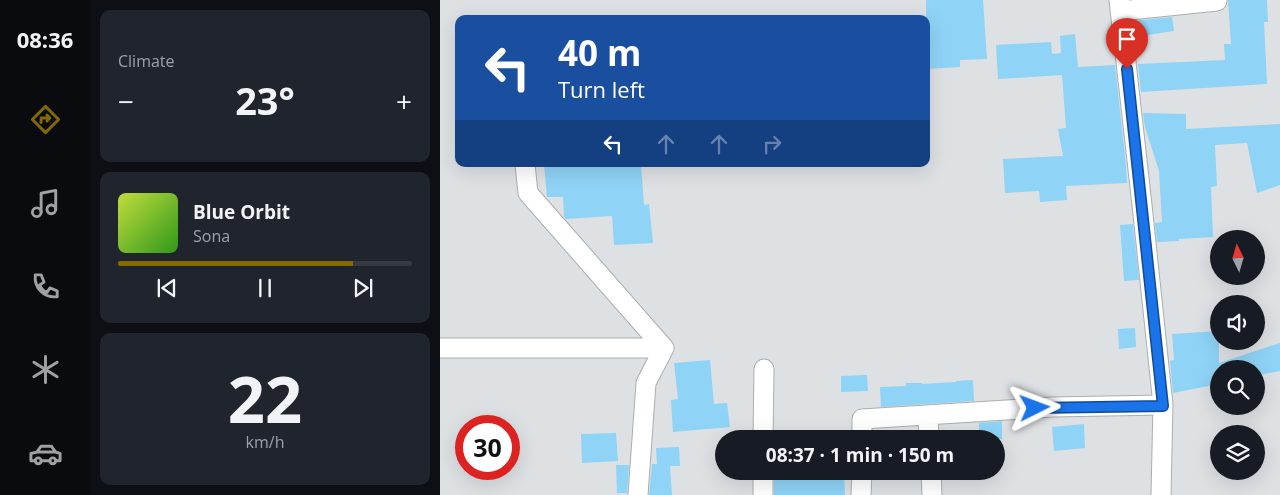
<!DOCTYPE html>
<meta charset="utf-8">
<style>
body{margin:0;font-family:"Open Sans",sans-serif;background:#20242c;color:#f1f3f6;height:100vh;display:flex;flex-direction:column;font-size:19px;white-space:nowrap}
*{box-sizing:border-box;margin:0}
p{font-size:16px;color:#9ea1a6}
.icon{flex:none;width:28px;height:28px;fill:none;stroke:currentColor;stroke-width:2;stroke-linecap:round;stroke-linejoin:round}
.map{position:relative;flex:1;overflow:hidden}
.details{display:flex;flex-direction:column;gap:10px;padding:10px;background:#0d0f14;width:350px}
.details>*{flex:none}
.top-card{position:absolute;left:15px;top:15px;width:475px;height:152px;border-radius:10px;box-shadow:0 5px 20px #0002;background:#1a4fa0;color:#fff;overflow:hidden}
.needle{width:32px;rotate:355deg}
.buttons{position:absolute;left:770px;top:230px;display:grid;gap:10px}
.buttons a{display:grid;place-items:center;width:55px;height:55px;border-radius:50%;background:#171b24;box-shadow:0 5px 20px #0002;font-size:25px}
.speed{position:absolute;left:15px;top:415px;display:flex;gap:10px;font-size:25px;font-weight:700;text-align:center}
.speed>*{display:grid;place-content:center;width:65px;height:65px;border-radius:50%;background:#171b24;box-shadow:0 5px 20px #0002;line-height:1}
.speed .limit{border:8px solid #d22;background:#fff;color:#111}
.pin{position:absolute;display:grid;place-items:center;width:42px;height:42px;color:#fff;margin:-51px -21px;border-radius:50% 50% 50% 0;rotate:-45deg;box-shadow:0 0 5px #0007}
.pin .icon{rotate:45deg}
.me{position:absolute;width:55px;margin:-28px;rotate:87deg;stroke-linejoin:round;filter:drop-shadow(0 0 4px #0008)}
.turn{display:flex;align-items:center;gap:18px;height:105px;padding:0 20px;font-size:22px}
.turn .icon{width:65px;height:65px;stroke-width:2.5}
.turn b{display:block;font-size:35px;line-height:42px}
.lanes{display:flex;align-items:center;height:48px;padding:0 20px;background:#0003;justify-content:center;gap:25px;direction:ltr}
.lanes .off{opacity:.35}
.big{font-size:38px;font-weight:700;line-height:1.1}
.details .tile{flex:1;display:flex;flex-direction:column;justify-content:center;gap:8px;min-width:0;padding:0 18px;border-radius:10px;background:#20242c}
.details .dial{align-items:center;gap:0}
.dial b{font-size:65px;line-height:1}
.song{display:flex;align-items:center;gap:15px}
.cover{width:60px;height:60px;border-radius:8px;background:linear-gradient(135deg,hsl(70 70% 55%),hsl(110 70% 35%))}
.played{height:5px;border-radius:2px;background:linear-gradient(90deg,#846903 80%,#363941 80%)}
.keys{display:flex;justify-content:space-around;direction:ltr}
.heat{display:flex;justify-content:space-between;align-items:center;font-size:28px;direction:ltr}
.trip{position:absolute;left:275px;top:430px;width:290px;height:50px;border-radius:25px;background:#171b24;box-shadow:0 5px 20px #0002;font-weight:700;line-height:50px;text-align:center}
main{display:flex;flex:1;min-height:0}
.menu{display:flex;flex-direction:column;width:90px;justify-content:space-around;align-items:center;background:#090b0e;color:#9ea1a6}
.menu .icon{width:35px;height:35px}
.menu .on{color:#846903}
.menu b{font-size:22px;color:#f1f3f6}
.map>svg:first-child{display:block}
.building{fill:#8fd3f6}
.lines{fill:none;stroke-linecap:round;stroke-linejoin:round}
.minor-casing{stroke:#aaaeb0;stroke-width:21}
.minor{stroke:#fff;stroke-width:19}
.route-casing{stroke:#114b97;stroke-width:12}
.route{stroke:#1a73e8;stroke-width:9}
</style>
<main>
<nav class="menu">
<b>08:36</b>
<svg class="icon on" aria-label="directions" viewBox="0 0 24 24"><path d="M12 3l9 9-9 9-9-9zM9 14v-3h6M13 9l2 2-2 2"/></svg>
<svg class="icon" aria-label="music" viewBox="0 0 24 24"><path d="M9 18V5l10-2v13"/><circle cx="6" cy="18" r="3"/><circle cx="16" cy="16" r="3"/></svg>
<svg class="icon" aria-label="phone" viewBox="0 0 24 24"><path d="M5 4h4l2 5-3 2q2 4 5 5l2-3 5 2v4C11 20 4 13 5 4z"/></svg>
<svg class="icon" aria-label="climate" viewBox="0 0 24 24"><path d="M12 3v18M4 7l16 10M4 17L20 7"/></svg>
<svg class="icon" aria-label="car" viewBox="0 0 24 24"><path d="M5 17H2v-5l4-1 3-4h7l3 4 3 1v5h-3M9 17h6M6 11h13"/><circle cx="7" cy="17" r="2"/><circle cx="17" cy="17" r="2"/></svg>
</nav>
<section class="details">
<div class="tile"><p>Climate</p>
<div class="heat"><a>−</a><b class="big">23°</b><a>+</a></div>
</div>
<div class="tile">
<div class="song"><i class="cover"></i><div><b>Blue Orbit</b><p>Sona</p></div></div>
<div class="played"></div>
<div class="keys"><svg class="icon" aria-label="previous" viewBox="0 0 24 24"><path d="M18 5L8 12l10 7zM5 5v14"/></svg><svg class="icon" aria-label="pause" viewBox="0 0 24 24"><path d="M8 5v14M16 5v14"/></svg><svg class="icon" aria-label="next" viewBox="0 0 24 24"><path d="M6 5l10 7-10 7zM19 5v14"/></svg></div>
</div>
<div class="tile dial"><b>22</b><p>km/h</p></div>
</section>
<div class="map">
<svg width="840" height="495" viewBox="0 0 840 495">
<rect width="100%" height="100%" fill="#dde1e3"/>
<path class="building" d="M486,0h57l4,59 -27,1v7l-34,2z
M788,0h39l1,22h-4l3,62 -126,8 -3,-28 87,-4 -1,-16h7z
M732,17l2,14 -40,6 -1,-16z
M635,34l3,33 37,-2 11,100 1,18 -61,3 1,14 -27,2 -1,-11 -34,2 -2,-34 60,-3 -5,-27 8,-1 -4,-53 -64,4 -2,-34 55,-3 1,12 9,-1 -1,-17z
M703,113l43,1v15l94,-5v61l-23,8 -10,-50 -32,2 2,41 -6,1 2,50 -34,2v2l-22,1 -2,-19 7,-1 -3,-51 -14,-44z
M104,164h97l3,41 5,-1 4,39 -39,2 -2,-29 -46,3 -2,-2 -1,-20h-16z
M693,224l6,56 -15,1 -4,-56z
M695,328l1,19 -17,2 -1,-20z
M779,331v32l61,-20v28l-21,4 -1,-6h-39v15l-46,9 -3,-32 4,-1 -2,-26z
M270,360l4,44 13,-1 3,24 -57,5 -2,-32 7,-1 -4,-36z
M427,375l1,16 -27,1v-16z
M533,380l1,21 -93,6 -1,-20 26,-1v-3h16v1l34,-2v-1z
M562,421v18h-23v-16z
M644,424l1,24 -31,3 -2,-24z
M176,433l2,28 -36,2 -1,-29z
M239,447l1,19h-10l2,29h-23l3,-31h5l-1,-16z
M176,465h13l-2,28h-10z
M334,471h70l1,24h-71z"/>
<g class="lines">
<g class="minor-casing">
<path id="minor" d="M679,0l23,205 21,200 -2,90
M680,11l97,-10
M85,164l3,29 136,155 -18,35 -8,112
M0,348h224
M488,415l1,24
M323,439l1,-70
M422,439v-20l191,-12 110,-2
M491,471l1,24
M323,495v-24
M421,495l1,-24"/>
</g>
<use href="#minor" class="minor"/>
</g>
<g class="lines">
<g class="route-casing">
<path id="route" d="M595,408l128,-2 -36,-337"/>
</g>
<use href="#route" class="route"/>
</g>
</svg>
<div class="buttons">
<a><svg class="needle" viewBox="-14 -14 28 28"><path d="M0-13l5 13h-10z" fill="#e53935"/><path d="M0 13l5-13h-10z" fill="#9ea1a6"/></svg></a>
<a><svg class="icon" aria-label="sound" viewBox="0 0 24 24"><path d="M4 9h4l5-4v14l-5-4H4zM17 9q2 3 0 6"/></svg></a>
<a><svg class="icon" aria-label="search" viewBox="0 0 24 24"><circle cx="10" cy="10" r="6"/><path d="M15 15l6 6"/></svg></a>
<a><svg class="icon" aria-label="layers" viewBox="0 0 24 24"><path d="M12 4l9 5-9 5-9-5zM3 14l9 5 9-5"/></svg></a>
</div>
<div class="speed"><div class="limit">30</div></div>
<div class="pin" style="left:687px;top:69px;background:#d93025"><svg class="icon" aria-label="arrive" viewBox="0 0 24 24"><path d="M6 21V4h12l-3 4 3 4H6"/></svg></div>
<svg class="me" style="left:595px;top:408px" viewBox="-20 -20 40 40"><path d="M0-17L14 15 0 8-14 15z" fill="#1a73e8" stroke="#fff" stroke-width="4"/></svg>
<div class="trip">08:37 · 1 min · 150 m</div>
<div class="top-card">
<div class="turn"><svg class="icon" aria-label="left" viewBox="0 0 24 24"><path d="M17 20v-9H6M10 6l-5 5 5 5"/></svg><div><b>40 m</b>Turn left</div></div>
<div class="lanes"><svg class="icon" aria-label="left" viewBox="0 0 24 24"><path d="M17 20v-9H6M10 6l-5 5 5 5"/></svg><svg class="icon off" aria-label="ahead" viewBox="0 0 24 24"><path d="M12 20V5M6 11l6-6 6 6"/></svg><svg class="icon off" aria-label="ahead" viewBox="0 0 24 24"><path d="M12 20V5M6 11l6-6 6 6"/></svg><svg class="icon off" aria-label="right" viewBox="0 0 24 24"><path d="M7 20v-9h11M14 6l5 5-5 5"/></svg></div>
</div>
</div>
</main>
